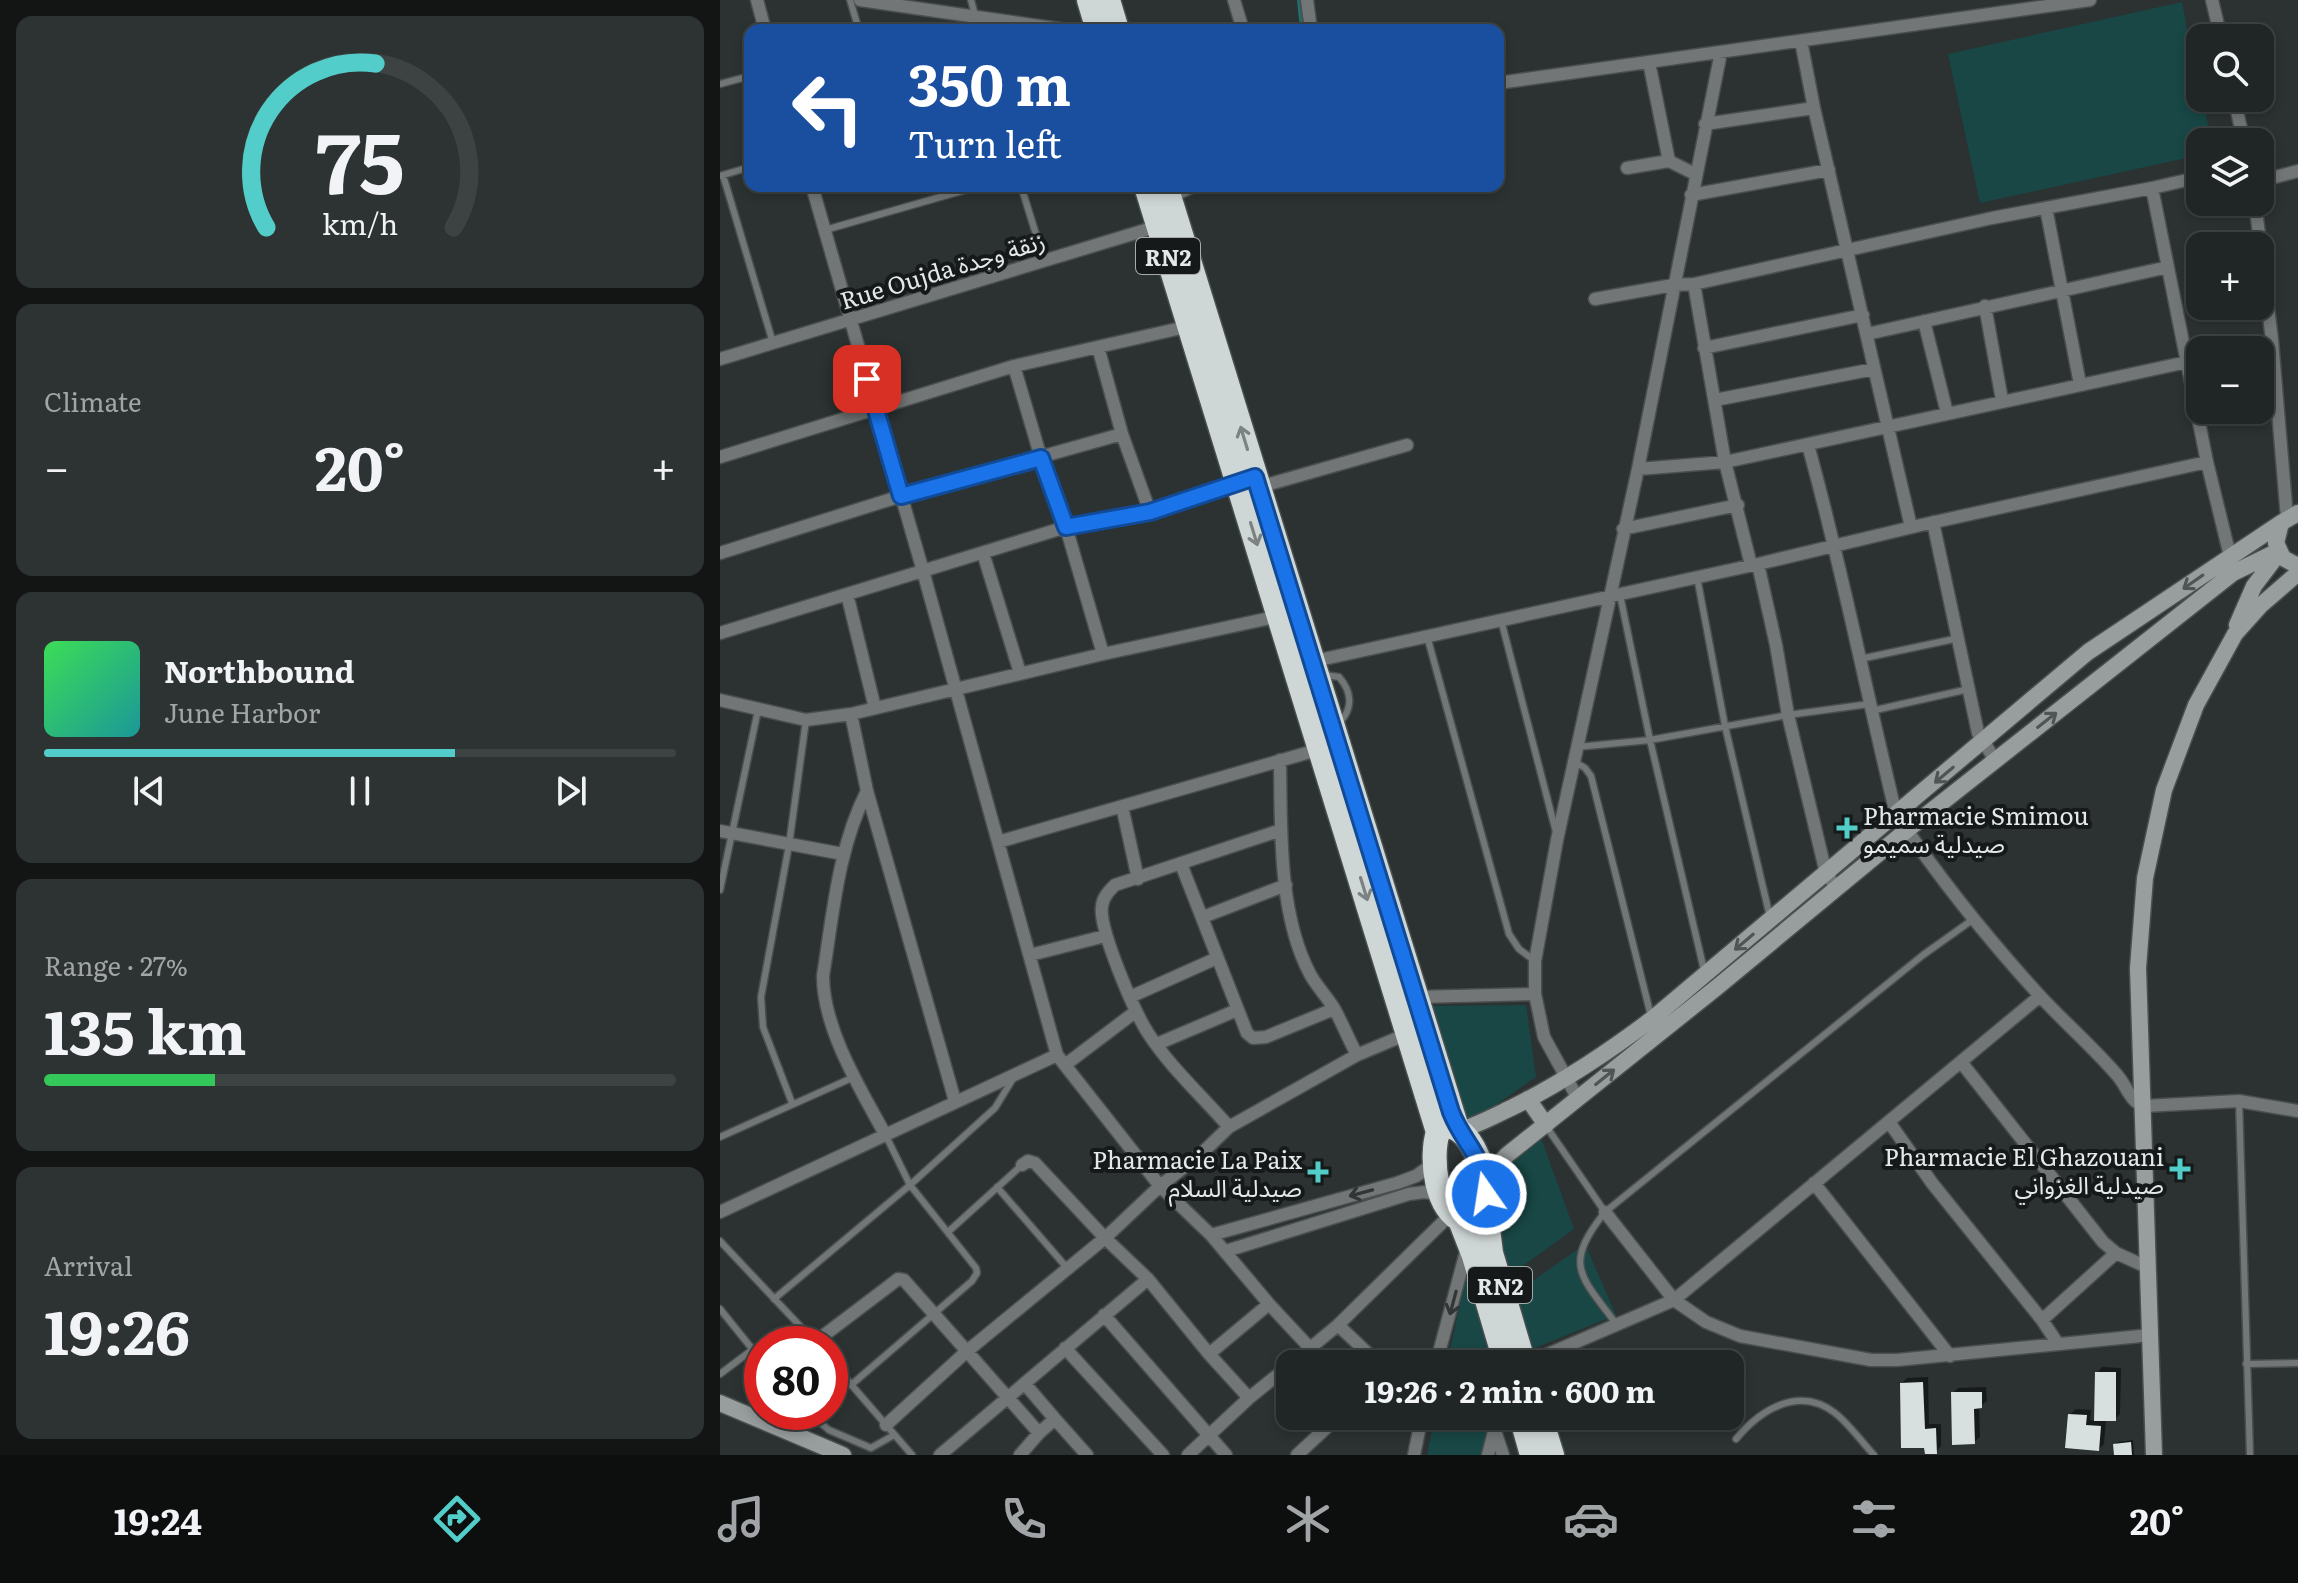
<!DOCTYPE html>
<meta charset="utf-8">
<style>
body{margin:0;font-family:Literata,"Noto Sans Arabic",serif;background:#2d3232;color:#f1f3f6;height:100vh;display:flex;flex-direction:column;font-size:30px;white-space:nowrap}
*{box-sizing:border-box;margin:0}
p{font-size:26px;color:#a2a5a7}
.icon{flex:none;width:44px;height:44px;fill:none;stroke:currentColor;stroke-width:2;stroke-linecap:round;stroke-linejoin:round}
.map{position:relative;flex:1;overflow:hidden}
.drawer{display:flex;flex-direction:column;gap:16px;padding:16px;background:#121514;width:720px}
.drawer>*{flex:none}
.hud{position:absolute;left:24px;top:24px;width:760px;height:168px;border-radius:16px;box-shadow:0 4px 12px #0003,0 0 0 2px #3d4342;background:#1a4fa0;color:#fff;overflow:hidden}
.buttons{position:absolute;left:1466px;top:24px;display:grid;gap:16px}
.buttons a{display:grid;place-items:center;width:88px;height:88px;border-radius:16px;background:#202625;box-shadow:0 4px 12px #0003,0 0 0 2px #3d4342;font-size:40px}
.speed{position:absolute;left:24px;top:1326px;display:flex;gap:16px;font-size:40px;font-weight:700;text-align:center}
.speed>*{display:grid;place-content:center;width:104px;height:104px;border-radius:50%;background:#202625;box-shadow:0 4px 12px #0003,0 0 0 2px #3d4342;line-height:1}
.speed .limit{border:12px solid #d22;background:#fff;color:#111}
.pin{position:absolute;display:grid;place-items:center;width:68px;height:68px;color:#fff;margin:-34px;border-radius:16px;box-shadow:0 4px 12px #0006}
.me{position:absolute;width:88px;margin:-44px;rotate:347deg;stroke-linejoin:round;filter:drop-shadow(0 0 6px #0008)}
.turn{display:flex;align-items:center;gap:28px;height:168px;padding:0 32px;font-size:36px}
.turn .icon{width:104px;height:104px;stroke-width:2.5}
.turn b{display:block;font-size:56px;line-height:68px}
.big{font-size:60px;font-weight:700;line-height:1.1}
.drawer .tile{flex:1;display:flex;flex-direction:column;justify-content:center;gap:12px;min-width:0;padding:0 28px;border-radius:16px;background:#2d3232}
.drawer .dial{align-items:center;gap:0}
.dial svg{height:208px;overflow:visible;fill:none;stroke:#3d4342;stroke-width:7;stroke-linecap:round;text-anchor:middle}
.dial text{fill:#f1f3f6;stroke:none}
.song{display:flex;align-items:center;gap:24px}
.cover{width:96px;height:96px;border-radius:12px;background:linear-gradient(135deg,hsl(130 70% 55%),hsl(180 70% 35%))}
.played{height:8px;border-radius:4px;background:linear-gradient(90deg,#53cdc9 65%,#3d4342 65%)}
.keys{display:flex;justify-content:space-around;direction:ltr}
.heat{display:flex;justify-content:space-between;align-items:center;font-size:44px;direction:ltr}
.charge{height:12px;border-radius:6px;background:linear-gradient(90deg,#34c759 27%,#3d4342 0)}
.trip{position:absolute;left:556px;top:1350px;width:468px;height:80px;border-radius:16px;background:#202625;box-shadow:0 4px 12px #0003,0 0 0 2px #3d4342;font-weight:700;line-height:80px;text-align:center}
.tab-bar{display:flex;height:128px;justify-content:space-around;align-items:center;background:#0d0f0f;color:#a2a5a7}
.tab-bar .icon{width:56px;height:56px}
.tab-bar .on{color:#53cdc9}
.tab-bar b{font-size:36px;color:#f1f3f6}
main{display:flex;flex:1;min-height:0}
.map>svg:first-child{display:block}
.green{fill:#184745}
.shadow{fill:#0007}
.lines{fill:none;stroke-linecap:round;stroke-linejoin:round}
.stream{stroke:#236d6a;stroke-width:4}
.building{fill:#d7dfdf}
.lane-casing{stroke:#494f4e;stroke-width:9}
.street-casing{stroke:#494f4e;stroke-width:15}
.secondary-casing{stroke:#494f4e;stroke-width:19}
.highway-casing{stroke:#494f4e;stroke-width:27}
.lane{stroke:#737676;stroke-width:6}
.street{stroke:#737676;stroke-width:12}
.secondary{stroke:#989d9d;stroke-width:16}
.highway{stroke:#cfd7d6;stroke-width:24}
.oneway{stroke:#7c8281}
.oneway2{stroke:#505454}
.oneway3{stroke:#323535}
.route-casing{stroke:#114b97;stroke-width:20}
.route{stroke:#1a73e8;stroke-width:14}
.poi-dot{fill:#53cdc9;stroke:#161919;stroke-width:3}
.labels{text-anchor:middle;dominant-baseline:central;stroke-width:8;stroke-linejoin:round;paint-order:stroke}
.shield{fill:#161919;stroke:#a6aaaa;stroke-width:2}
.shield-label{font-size:22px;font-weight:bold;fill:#e4e8e8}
.street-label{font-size:24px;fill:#e4e8e8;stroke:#161919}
.poi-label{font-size:24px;fill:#e4e8e8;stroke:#161919;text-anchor:end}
</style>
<main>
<section class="drawer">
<div class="tile dial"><svg viewBox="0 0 100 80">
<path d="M14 69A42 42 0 1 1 86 69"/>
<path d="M14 69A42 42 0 0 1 56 6" stroke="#53cdc9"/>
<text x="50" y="56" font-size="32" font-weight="700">75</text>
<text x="50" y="72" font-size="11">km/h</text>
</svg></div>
<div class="tile"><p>Climate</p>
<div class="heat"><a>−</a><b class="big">20°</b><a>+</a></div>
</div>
<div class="tile">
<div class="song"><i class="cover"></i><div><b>Northbound</b><p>June Harbor</p></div></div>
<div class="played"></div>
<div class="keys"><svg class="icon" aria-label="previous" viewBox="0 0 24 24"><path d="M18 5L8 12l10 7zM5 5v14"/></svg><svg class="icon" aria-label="pause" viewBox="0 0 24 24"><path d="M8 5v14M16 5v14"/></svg><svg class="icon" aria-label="next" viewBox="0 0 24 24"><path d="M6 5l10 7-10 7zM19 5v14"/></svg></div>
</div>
<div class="tile"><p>Range · 27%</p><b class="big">135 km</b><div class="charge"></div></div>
<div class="tile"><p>Arrival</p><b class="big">19:26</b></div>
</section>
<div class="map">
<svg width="1578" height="1455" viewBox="0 0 1578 1455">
<rect width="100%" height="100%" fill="#2b3231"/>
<path class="green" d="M1462,2l18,96h2l10,44h-12v13l-220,48 -32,-149z
M806,1005l10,72 -79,55 -38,-126z
M821,1138l33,91 -68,49 -31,-87z
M865,1244l31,71 -93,38 -13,-56z
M748,1267l31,97h-52z
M715,1416h57l-8,39h-57z"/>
<path class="shadow" d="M1382,1367l19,1 -1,46 -5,5h-9l-2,25 -5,5 -29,-35 6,-5 15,1 -1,10 6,1 1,-48z
M1208,1377l1,47h12v22l-5,6 -10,-6 -24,-63 5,-5z
M1266,1387l1,14 -8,6 1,30 -6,5 -21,-49 5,-5z
M1413,1440l1,15h-18l-1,-10 3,-3z"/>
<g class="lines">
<path class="stream" d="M579,0l3,30"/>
</g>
<path class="building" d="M1375,1372h21v49h-22z
M1203,1382l2,47 11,-1 1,26h-12l-1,-6h-23l-1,-65z
M1231,1392h31v16l-8,1 1,35 -23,1z
M1348,1414l19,1 -1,10 15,1 -2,25 -34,-3z
M1411,1442l1,13h-18l-1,-11z"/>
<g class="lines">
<g class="lane-casing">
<path id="lane" d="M130,0l9,30
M251,0l8,30
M0,84l30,-8
M3,175l50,168
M0,176l30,-9
M301,186l23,74
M105,230l154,-44
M977,577l28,149 45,191
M900,595l30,145 54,230
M781,620l55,212
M707,636l82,298 10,15 16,12
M1140,659l99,-21
M605,675l14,2c13,15 14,31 1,45
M1151,711l98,-22
M857,747l73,-7 138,-25 81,-11
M855,762l10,6 6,8 60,240
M0,890l38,-180
M1519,1101l11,354
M72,1103l-29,-76 -2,-30 28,-152 17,-125
M826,1126l59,86
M0,1137l134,-60
M277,1187l71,82
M228,1232l74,-67
M0,1241l96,102
M54,1299l136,-114 85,-77 19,-31
M0,1309l42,52
M897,1325c-36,-49 -55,-59 -12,-113l318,-257 52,-37
M110,1360l82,95
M1526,1364l52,-1
M0,1374l32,-24
M131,1385l121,-104 5,-8 -1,-5 -66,-83 -24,-49
M87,1412l22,18 42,18 23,-13
M1016,1439c24,-29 63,-54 99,-26 14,11 26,28 39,42"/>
</g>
<g class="street-casing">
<path id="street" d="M37,0l8,30
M140,0l207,30
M514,0l9,30
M587,0l4,30
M1492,0l9,38
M1081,41l13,67 97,419
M929,62l20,99 26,13
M778,83l592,-83
M1514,98l10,44
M985,124l109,-16
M907,168l42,-7
M1540,181l38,-10
M92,186l111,385 134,484 103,131 51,49 58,69 41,44
M1432,188l55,274 23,94
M971,195l138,-25
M447,199l26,-13
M1535,202l17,138 15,178
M1326,208l34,176
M974,284l31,178 26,103
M875,299l78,-14 21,-1 298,-66 160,-30 48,-11
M1265,306l17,94
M1204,321l23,92
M1147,334l301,-67
M378,347l24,87 28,78
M984,348l159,-33
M0,359l442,-134
M294,366l27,92 25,69 37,127
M995,400l159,-31
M1088,445c34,122 58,247 88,369 43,64 93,126 144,182 25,27 53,51 77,79 10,11 12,26 27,31l95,-5 59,10
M0,457l294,-91 176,-40
M918,469l87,-7 462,-100
M539,487l148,-42
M1213,522l45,211 17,27
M903,529l115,-24
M0,553l181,-57 221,-62
M263,553l37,120
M1038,564l18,81 12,70 38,158 11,16
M127,594l28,114
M0,633l346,-106 84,-15 89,-30
M590,662l448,-98 163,-39 286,-63
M0,700l86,20 45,-6 252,-60 177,-38
M131,714l16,77 88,310
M560,760c1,67 -2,154 30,214 7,13 18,24 25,36 8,15 14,30 22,45
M147,791c-29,57 -34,123 -44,185 0,53 38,114 63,160
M402,806l16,73
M0,831l123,23
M278,842l326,-94
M461,864l66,169 6,5 13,-1 68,-28
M483,917l83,-32
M310,955l75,-19
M410,997l87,-39
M696,997l119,-3
M437,1044l80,-34
M1241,1062l142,180 13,11 33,15
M345,1065l70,-53
M858,1099l-34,-62 -9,-43v-33l22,-121 81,-371 83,-417
M1169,1122l43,61 110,137 16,24
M509,1127c-27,-31 -59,-60 -81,-94 -13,-20 -50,-105 -46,-127 1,-9 7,-15 13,-21l166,-55
M302,1165l6,-4 7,2 70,75 43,41 61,75 40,44
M1094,1183l136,173
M0,1212l337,-157
M885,1212l69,88 32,22 34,14 131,24h26l254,-25
M491,1235l186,-52 19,-7 17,-12
M506,1251l183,-57 16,-2 16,3
M384,1315l122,140
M1322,1320l74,-67
M618,1325l41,39
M95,1342l74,-56 9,-7 6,1 135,153 -19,22
M345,1348l98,107
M489,1354l60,-50
M571,1364l47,-39 115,-113
M716,1364l31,-116
M805,1364l149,-64 366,-304
M305,1384l30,35
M166,1425l80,-73 139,-114 55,-52 42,-33 27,-26 128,-72 50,-21
M774,1428l9,27
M319,1433l16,-14 32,36
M220,1455l208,-176
M468,1455l61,-57 41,-33
M577,1455l42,-39
M694,1455l8,-39
M768,1455l10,-39"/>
</g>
<g class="secondary-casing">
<path id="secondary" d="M1578,513l-17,10 -5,20 7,15 15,8
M1517,625l17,-39 25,-33
M808,1099l18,26
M740,1130c18,-5 34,-14 51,-22 51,-25 96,-55 141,-89l436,-367 193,-129
M765,1184l10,-16 12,-13 209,-167 191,-158 326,-257 45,-22
M0,1403l123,52
M1434,1455l-16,-487 7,-90 19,-88 32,-85 39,-71 26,-29 37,-32"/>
</g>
<g class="highway-casing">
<path id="highway" d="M369,0l9,30
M388,0l9,30
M426,186l292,946
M446,186l291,942
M727,1126c15,1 24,16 30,29 6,13 19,78 -12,67 -30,-10 -35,-65 -27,-90z
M765,1204l6,49 33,111
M740,1220l14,36 32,108
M801,1416l11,39
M820,1416l12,39"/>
</g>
<use href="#lane" class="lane"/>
<use href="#street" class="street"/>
<use href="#secondary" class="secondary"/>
<use href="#highway" class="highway"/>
</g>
<defs><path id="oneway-shaft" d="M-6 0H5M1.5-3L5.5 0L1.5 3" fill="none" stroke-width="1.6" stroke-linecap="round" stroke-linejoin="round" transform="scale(2)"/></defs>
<g class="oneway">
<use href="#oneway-shaft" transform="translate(524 438) rotate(-107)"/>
<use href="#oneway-shaft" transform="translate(534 534) rotate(73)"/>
<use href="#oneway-shaft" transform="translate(644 889) rotate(73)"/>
</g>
<g class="oneway2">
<use href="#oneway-shaft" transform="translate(1473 582) rotate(145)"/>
<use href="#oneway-shaft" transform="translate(1327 720) rotate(-38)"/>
<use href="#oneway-shaft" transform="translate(1224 775) rotate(140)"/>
<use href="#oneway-shaft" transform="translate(1024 942) rotate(140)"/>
<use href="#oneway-shaft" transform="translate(885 1077) rotate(-39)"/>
</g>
<g class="oneway3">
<use href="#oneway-shaft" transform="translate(641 1193) rotate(165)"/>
<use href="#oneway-shaft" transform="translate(733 1303) rotate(105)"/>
</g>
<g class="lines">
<g class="route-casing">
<path id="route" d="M147,379l34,117 140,-38 25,69 84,-15 105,-35 196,635c13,33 33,42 35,82"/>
</g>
<use href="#route" class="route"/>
</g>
<g class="poi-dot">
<path d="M1123 816h8v8h8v8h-8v8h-8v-8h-8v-8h8z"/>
<path d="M1456 1157h8v8h8v8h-8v8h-8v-8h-8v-8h8z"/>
<path d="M594 1160h8v8h8v8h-8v8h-8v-8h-8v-8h8z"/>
</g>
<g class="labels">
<g class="shield">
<rect x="416" y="238" width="64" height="36" rx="6"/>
<rect x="748" y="1267" width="64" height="36" rx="6"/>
</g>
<g class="shield-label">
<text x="448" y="256">RN2</text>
<text x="780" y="1285">RN2</text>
</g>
<g class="street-label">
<text transform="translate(222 269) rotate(-17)">Rue Oujda زنقة وجدة</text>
</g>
<g class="poi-label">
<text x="1143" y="814" text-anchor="start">Pharmacie Smimou<tspan x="1143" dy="28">صيدلية سميمو</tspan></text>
<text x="1444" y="1155">Pharmacie El Ghazouani<tspan x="1444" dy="28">صيدلية الغزواني</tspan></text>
<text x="582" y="1158">Pharmacie La Paix<tspan x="582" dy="28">صيدلية السلام</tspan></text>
</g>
</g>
</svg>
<div class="buttons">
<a><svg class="icon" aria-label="search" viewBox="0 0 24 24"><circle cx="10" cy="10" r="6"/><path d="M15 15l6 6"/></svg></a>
<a><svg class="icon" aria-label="layers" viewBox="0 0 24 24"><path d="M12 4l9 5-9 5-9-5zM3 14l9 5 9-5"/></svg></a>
<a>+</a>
<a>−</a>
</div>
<div class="speed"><div class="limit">80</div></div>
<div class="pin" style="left:147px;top:379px;background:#d93025"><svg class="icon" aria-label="arrive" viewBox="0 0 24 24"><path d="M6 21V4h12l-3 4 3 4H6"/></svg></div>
<svg class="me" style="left:766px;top:1194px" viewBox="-20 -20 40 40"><circle r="17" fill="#1a73e8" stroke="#fff" stroke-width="3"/><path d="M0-11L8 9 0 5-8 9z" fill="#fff"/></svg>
<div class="trip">19:26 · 2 min · 600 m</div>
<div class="hud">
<div class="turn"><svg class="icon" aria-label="left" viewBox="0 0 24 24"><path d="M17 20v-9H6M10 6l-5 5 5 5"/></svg><div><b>350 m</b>Turn left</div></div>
</div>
</div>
</main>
<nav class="tab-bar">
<b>19:24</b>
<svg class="icon on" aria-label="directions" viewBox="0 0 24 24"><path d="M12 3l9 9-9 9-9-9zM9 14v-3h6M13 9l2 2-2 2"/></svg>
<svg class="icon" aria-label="music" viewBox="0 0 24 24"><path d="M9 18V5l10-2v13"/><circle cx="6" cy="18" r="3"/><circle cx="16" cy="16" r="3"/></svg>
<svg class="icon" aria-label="phone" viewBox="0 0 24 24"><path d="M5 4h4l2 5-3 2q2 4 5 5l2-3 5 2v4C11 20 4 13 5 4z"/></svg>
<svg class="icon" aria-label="climate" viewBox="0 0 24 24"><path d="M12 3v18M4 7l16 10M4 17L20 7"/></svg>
<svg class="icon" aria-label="car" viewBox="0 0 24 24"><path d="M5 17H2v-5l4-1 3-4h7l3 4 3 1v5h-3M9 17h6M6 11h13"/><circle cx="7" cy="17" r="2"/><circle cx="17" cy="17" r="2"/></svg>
<svg class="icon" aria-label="filters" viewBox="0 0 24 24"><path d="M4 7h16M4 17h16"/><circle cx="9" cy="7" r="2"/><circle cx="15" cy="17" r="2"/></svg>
<b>20°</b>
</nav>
